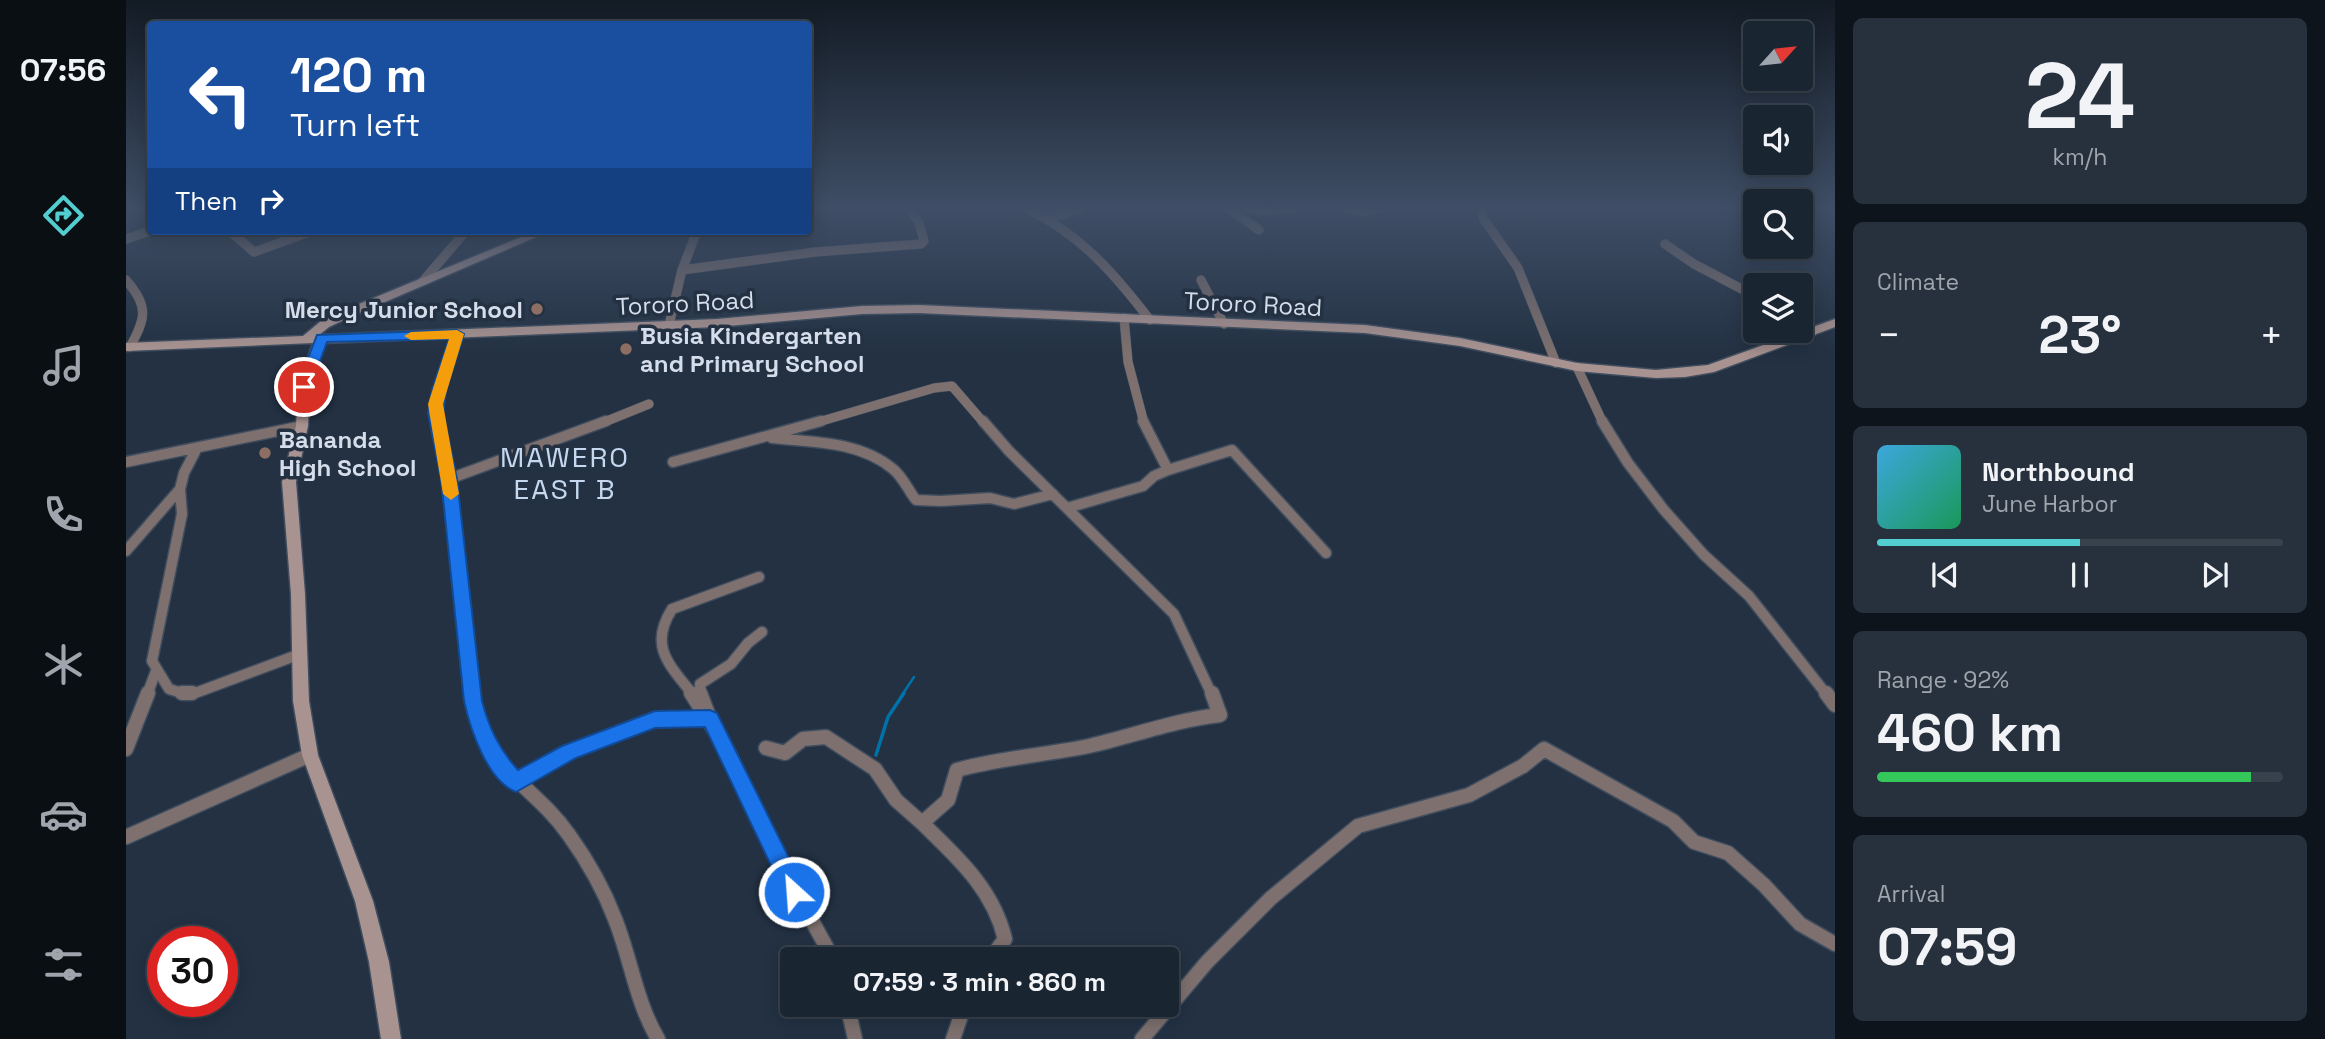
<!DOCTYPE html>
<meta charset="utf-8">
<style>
body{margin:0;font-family:"Space Grotesk",sans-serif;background:#27313e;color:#f1f3f6;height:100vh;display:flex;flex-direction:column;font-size:26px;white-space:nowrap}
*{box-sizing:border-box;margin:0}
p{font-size:23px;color:#9fa5ac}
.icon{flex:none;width:38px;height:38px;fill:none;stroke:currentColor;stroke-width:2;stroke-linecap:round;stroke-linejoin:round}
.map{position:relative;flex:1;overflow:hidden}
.drawer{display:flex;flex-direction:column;gap:18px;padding:18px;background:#0e141c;width:490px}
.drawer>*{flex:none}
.banner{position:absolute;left:21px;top:21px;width:665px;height:214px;border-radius:7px;box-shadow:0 4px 18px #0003,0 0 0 2px #38424d;background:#1a4fa0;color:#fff;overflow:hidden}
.needle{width:46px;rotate:63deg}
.tools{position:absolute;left:1617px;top:21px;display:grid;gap:14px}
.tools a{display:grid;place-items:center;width:70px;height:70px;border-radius:7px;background:#1a2532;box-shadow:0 4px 18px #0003,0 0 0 2px #38424d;font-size:35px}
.speed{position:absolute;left:21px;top:926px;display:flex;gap:14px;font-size:35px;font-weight:700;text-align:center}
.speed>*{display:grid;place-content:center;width:91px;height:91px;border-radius:50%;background:#1a2532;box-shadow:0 4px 18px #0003,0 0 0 2px #38424d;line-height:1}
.speed .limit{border:10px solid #d22;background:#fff;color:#111}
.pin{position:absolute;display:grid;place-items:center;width:60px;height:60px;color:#fff;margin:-30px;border:4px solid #fff;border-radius:50%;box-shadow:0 2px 7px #0007}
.me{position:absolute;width:77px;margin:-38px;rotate:334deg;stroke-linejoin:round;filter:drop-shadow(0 0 5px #0008)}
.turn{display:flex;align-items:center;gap:24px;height:147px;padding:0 28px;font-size:32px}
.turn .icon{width:91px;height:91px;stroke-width:2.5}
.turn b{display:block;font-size:49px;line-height:60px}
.then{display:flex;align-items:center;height:66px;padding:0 28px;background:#0003;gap:14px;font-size:26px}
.big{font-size:52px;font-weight:800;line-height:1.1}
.drawer .tile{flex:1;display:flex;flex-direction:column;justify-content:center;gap:10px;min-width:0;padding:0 24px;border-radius:10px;background:#27313e}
.drawer .dial{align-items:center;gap:0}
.dial b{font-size:91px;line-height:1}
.song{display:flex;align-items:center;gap:21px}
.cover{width:84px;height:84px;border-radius:10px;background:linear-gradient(135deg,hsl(200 70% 55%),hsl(150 70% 35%))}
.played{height:7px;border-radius:4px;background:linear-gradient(90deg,#52cdd0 50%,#38424d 50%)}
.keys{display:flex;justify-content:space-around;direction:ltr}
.heat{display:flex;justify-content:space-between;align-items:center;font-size:38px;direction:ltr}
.charge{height:10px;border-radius:5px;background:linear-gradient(90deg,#34c759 92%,#38424d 0)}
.trip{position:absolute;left:654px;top:947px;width:399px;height:70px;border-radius:7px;background:#1a2532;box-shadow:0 4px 18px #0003,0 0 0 2px #38424d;font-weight:800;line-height:70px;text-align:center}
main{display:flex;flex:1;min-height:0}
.tabs{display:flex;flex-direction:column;width:126px;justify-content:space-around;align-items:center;background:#0a0f14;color:#9fa5ac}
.tabs .icon{width:49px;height:49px}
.tabs .selected{color:#52cdd0}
.tabs b{font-size:32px;color:#f1f3f6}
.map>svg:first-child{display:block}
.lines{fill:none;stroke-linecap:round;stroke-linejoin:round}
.stream-far1{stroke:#0071a9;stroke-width:2.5}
.stream{stroke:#0071a9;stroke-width:3.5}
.street-far2-casing{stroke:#3f4d5e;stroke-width:10}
.street-far1-casing{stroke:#3f4d5e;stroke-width:13}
.street-casing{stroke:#3f4d5e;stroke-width:17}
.secondary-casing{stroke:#3f4d5e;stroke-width:3}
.street-far2{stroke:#7d706e;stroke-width:9}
.street-far1{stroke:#7d706e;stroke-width:10}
.street{stroke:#7d706e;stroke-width:14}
.secondary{fill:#a99391;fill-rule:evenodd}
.route{fill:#1a73e8;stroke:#114b97;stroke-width:2}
.slow{fill:#f59e0b}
.education-dot{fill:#8d6e63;stroke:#233143;stroke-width:2.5}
.labels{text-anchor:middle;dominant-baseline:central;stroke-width:7;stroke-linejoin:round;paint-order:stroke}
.street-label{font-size:24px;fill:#d4dde9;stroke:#233143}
.poi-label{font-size:24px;font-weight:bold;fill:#d4dde9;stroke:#233143;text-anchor:start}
.quarter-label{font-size:28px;letter-spacing:2px;fill:#c5d8ef;stroke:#233143}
</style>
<main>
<nav class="tabs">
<b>07:56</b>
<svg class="icon selected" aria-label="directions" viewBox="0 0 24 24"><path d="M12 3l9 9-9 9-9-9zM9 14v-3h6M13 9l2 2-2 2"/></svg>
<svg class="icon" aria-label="music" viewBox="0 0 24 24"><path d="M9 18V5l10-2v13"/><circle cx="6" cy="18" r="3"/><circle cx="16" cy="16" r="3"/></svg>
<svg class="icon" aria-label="phone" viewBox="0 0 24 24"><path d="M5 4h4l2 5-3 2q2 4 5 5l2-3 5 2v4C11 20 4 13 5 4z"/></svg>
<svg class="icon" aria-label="climate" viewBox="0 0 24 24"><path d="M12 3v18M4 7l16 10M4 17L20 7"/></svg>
<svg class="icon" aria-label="car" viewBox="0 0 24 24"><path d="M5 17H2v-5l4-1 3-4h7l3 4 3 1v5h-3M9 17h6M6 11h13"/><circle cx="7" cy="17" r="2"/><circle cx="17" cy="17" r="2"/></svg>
<svg class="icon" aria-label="filters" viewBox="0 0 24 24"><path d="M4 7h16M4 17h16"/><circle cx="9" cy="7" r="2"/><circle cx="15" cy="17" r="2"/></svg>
</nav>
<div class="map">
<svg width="1709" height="1039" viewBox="0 0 1709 1039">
<rect width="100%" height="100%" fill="#233143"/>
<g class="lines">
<path class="stream-far1" d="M776,695l12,-18"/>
<path class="stream" d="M750,755l12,-38 16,-24"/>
<g class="street-far2-casing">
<path id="street-far2" d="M900,208c54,26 88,65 124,112
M1102,208l31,22
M1118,208l19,3 35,-3
M1220,208l17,4 16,-4
M1355,208l2,10 35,50 38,95
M923,218l33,-10
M104,231l24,21 58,-21
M0,239l24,-8
M1539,244l29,20 61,32
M556,270l133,-18 106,-8 3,-3 -5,-18 -10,-15
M0,280c23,26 20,38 4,67
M1075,280l23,44
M297,281l43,-50
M998,318l4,44 16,61
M1675,324l11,8
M543,325l13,-55 15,-39
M1451,367l26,56
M311,423c-6,-28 11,-62 20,-89
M476,423l47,-19
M689,423l119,-35 18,-2 32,37"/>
</g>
<g class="street-far1-casing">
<path id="street-far1" d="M311,421l12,58 23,216
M857,421l26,30 165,163 38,81
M1476,421l26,42 36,47 40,45 45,41 78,99
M646,438c40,4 88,3 121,31 10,8 15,21 23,31l25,1 49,-3 24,6 39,-10
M0,462l176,-36
M547,462l148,-41
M1042,470l64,-20 94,103
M323,479l157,-58
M54,489l2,25 -30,147 17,28 16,5 13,-2 102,-38
M941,508l76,-22 11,-10 14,-6 -25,-49
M0,551l54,-62 4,-16 13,-25
M21,695l9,-24
M567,695c-23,-30 -45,-48 -21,-86l87,-32
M575,695l-1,-11 31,-20 17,-21 14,-11"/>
</g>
<g class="street-casing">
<path id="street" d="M56,693h10
M346,693c8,76 59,88 97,142 18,25 35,55 46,84 16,40 21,83 43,120
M565,693l35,55 57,120 50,91
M1700,693l9,12
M640,748l19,5 18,-14 23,-2 49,32 21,31 26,23
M0,749l22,-56
M390,782l53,-30 86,-33h55l-10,-26
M0,837l184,-82
M864,959l15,-20c-12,-50 -47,-81 -83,-116l26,-23 9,-30c43,-12 88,-15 132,-24 44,-10 86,-26 131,-31l-8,-22
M721,1004l8,35
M827,1039l12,-35
M1016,1039l65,-77 64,-64 87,-72 111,-31 54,-29 21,-17 129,72 21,21 34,11 36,32 36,39 35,20"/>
</g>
<g class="secondary-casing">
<path id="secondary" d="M410,231h14l-200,86 -21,10 -10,8 398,-16 145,-13 57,-1 446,20 95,13 117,25 79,7 52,-5 127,-46v8l-121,45 -29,5 -29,1 -79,-7 -117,-25 -95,-13 -446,-20 -57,1 -145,13 -392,16 -15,44 -2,39 -12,56 9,112 4,107 9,54 55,146 16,61 12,77h-20l-12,-77 -14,-61 -53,-146 -9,-54 -2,-107 -9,-112 14,-56 2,-39 15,-44 -187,8v-8l177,-7 18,-15 21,-10z"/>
</g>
<use href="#street-far2" class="street-far2"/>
<use href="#street-far1" class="street-far1"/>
<use href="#street" class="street"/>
<use href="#secondary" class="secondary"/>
</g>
<linearGradient id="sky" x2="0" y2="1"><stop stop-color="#131b25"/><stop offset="0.59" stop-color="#3f4e66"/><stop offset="1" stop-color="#3f4e66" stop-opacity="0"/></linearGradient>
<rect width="1709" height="353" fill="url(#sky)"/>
<path class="route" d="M331,330l7,4 -18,56 -3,23 14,66 25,222c7,27 17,48 36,69l44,-24 93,-35 55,-1 7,3 85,171 3,8 -3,7 -8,3 -7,-3 -82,-172 -50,1 -79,30 -60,34c-29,-11 -46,-64 -52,-91l-23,-222 -13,-66 4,-23 17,-51 -122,3 -18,49h-10l-2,-4 20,-52z"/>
<path class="slow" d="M331,330l7,4 -21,70 16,90 -8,6 -8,-6 -15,-90 21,-65 -38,1 -7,-4 7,-4z"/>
<g class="education-dot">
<circle cx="411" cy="309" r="7"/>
<circle cx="500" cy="349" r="7"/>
<circle cx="139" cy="453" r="7"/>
</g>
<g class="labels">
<g class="street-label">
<text transform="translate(559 303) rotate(-3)">Tororo Road</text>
<text transform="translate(1127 304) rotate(3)">Tororo Road</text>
</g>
<g class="poi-label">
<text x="397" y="309" text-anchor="end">Mercy Junior School</text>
<text x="514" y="335">Busia Kindergarten<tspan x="514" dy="28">and Primary School</tspan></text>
<text x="153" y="439">Bananda<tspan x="153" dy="28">High School</tspan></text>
</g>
<g class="quarter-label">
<text x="439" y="457">MAWERO<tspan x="439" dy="32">EAST B</tspan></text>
</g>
</g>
</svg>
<div class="tools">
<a><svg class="needle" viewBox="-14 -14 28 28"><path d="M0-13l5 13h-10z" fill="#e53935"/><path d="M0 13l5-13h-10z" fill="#9fa5ac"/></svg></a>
<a><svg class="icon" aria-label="sound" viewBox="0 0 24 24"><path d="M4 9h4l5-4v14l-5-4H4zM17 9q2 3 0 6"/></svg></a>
<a><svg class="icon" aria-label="search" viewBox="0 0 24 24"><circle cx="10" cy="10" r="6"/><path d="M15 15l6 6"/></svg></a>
<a><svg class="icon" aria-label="layers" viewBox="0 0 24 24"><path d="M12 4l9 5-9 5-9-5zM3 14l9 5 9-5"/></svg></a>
</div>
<div class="speed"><div class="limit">30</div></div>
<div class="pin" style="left:178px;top:387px;background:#d93025"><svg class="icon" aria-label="arrive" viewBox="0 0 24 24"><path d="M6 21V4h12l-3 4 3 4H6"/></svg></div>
<svg class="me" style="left:668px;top:892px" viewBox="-20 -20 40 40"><circle r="17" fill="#1a73e8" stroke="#fff" stroke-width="3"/><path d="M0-11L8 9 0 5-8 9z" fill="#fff"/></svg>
<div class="trip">07:59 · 3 min · 860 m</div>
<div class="banner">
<div class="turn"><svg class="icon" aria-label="left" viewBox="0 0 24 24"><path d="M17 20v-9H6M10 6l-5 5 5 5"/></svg><div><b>120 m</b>Turn left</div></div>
<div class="then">Then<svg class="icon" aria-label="right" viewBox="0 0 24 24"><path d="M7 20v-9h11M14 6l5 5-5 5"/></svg></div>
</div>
</div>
<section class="drawer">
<div class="tile dial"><b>24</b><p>km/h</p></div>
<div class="tile"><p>Climate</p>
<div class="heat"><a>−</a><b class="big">23°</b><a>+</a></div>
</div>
<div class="tile">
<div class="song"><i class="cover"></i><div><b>Northbound</b><p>June Harbor</p></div></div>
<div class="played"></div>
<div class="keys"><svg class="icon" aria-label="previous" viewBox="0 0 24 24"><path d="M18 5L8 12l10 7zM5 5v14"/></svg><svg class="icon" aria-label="pause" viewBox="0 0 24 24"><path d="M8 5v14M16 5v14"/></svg><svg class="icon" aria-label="next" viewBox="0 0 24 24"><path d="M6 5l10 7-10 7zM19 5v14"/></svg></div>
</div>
<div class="tile"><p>Range · 92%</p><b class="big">460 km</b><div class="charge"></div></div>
<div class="tile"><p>Arrival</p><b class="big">07:59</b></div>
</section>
</main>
